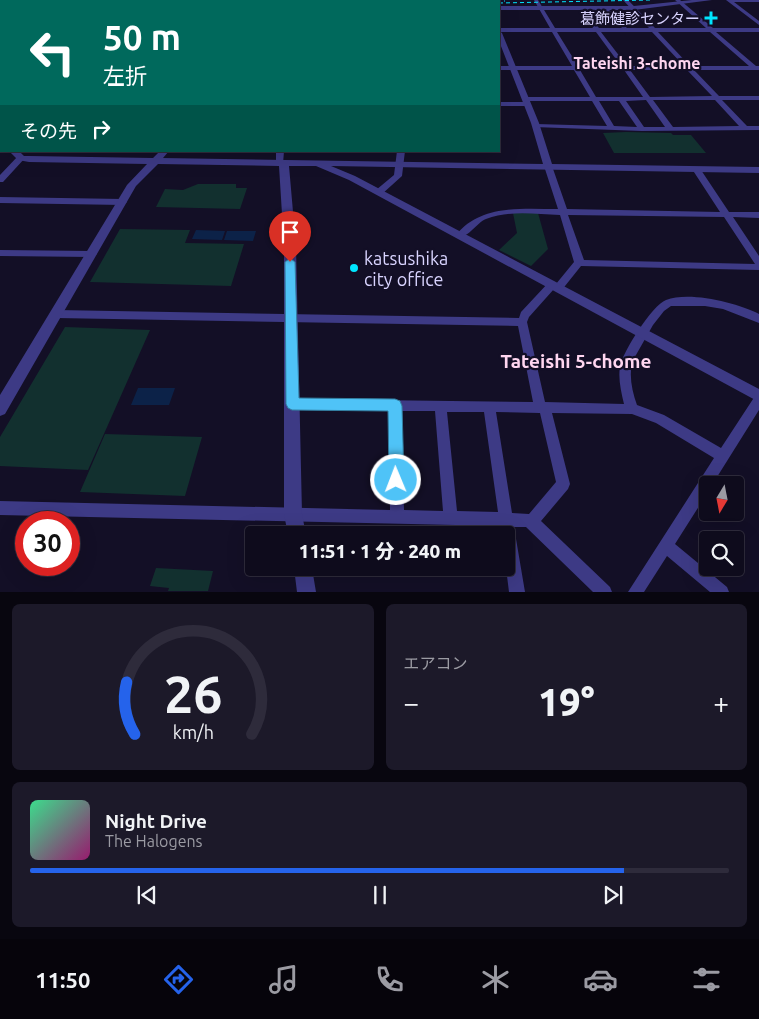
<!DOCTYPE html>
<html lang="ja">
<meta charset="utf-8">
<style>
body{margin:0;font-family:Ubuntu,"Noto Sans JP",sans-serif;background:#1c1929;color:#f1f3f6;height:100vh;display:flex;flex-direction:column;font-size:19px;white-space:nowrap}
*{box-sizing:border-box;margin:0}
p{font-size:16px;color:#9b9ba3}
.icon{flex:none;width:28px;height:28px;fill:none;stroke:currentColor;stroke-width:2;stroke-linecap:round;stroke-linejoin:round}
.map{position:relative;height:592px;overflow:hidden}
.panel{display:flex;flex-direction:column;gap:12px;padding:12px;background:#08060f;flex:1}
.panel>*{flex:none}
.top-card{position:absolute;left:0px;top:0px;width:500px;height:152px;box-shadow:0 5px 20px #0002,0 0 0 1px #2e2b3b;background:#00695c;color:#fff;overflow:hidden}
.needle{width:32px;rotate:190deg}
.controls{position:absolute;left:699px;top:476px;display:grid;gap:10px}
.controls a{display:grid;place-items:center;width:45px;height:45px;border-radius:5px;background:#0e0b1c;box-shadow:0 5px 20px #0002,0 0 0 1px #2e2b3b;font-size:25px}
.speed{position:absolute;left:15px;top:511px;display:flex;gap:10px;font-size:25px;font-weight:700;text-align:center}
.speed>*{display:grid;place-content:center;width:65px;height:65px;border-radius:50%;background:#0e0b1c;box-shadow:0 5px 20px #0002,0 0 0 1px #2e2b3b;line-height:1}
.speed .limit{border:8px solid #d22;background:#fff;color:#111}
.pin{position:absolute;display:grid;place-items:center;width:42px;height:42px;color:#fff;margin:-51px -21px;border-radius:50% 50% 50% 0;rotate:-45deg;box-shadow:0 0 5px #0007}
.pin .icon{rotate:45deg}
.me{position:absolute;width:55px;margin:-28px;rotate:359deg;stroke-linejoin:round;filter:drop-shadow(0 0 4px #0008)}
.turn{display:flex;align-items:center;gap:18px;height:105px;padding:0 20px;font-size:22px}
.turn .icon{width:65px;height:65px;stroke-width:2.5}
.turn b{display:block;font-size:35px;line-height:42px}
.then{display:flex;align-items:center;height:48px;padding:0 20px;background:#0003;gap:10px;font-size:19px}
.big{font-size:38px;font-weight:800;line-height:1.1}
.panel .card{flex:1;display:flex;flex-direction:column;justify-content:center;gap:8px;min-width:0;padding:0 18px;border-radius:8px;background:#1c1929}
.panel .dial{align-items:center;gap:0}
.dial svg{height:130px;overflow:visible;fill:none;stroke:#2e2b3b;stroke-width:7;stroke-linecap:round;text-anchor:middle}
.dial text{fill:#f1f3f6;stroke:none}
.song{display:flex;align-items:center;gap:15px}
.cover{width:60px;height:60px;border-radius:8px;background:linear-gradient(135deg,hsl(150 70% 55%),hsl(320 70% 35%))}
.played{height:5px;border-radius:2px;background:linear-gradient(90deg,#2563eb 85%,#2e2b3b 85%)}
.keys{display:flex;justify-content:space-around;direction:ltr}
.heat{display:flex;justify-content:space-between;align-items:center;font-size:28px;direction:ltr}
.panel .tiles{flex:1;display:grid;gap:12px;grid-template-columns:1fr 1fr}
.card:last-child{grid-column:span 2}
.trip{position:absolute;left:245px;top:526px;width:270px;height:50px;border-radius:5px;background:#0e0b1c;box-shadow:0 5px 20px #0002,0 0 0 1px #2e2b3b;font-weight:800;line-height:50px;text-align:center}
.dock{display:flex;height:80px;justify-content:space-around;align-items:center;background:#06040b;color:#9b9ba3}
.dock .icon{width:35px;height:35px}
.dock .selected{color:#2563eb}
.dock b{font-size:22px;color:#f1f3f6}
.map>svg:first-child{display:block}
.green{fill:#12302f}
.water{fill:#0c2248}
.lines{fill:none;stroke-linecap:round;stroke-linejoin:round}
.minor{fill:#3d3a85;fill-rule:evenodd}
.tertiary{fill:#3d3a85;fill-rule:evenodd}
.rail{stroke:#00e5ff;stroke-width:1;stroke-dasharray:4 3;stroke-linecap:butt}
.route{fill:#4fc3f7;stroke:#337fa1}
.poi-dot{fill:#00e5ff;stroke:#130f26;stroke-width:2}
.labels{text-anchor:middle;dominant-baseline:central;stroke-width:4.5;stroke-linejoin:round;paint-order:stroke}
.far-poi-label{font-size:15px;fill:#d9d4ff;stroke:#130f26;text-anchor:end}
.far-neighbourhood-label{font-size:16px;font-weight:bold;fill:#ffd6f0;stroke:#130f26}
.poi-label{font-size:18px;fill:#d9d4ff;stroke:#130f26;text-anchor:start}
.neighbourhood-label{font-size:19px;font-weight:bold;fill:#ffd6f0;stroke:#130f26}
</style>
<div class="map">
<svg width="759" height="592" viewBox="0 0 759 592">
<rect width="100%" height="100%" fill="#130f26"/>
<path class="green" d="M626,132l45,1 2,2h18l15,18h-92l-11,-20z
M198,184h38v4h11l-7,21 -84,-2 9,-18 18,1z
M513,213h25l10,36 -17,17 -32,-16 18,-17z
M120,229l70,1 -5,13 59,1 -13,42 -141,-4z
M65,327l85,3 -62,140 -88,-4v-29z
M105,434l97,3 -17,59 -105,-4z
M156,568l57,3 -5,20h-40l1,-3 -19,-2z"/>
<path class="water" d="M196,230l29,1 -3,9 -30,-1z
M227,231h29l-3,10 -29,-1z
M138,388h37l-6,17h-38z"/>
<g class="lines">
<path class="minor" d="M117,0h25v1h-24z
M196,0h16v1h-15z
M285,0h4v1h-4z
M311,0h89l-89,1z
M427,0h46l-46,1z
M482,0h5v1h-4z
M534,0h4l17,28h38l-14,-20 2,-1 18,21h23l-18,-19 2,-2 21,21h22l-26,-28h5l27,28h51l-31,-28h5l33,28h46v4h-43l40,34h3v4h-65l25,26h40v4h-37l25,26h12v4l-117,1 -108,-4v-2l2,-1 71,2 -15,-25h-67l-3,-2 3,-2h65l-16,-27h-75v-4h73l-20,-34h-53v-4h51zM557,32h39l25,34h-43zM601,32h51l32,34h-57zM658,32h52l39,34h-59zM580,70h44l19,27h-47zM630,70h57l25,26 -62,1zM646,100l19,27h-21l-18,-26zM653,100h62l24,26 -66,1zM599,101h20l18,26 -23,-1z
M726,0h33v2h-25l25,19v4z
M0,26l1,1v4l-1,-1z
M0,47l1,1v4l-1,-1z
M0,77h1v4h-1z
M499,102h28l3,2 -3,2h-28z
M276,151h8l-1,13h-3l-4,-2z
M397,151h8l-3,25 -20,18h-6v-4l18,-15z
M18,156h3l4,2 -22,24h-3v-7z
M545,164h6l1,2 15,43 153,3 -28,-43 4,-2h3l30,45h30v6l-26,-1 26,39v14l-178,-4 -20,25 -3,1 -4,-3 -25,28 -2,5 18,80 79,2c-3,-13 -6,-25 -4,-38 3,-14 32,-61 46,-66 24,-9 71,3 93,14v9l-36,-14 -18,-3h-34l-7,5 -11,14 -21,37c-3,15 0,29 5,43l27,10 57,33 34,-52 4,-1v15l-47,75h-4v7l-33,52 52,43 2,5h-19l-43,-36 -23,36h-16l86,-134 -58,-35 -24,-9 -80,-1 18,71 -2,5 -27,32 69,66 2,5h-19l-67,-65h-12l11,65h-16l-3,-24v-33h-5l-1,-9 -500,-11v-14l390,9 -1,-99 -96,-2 -4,-1 -2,-4 2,-4 4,-1 240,3 -15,-76 -462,-8 -4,-1 -1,-3 1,-3 4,-1 463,8 2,-6 28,-30 3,-1 4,3 18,-22 -14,-47c-25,-1 -51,-5 -74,4 -10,4 -18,20 -29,18l-1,-2c25,-31 66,-26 102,-26l-14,-43zM568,215l156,2 31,47 -171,-4zM401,411h34l8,100 -39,-1zM447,412h37l14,100 -41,-1zM496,412l44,1 16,69 -27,32 -17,-1z
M0,197l123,2 4,3 -4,3 -123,-2z
M0,250l92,1 5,3 -5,3 -92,-1z"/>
<path class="tertiary" d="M258,0h6v1h-6z
M692,0h20l-78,10h-135v-4h135z
M499,31l3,2 37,90 13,41 207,3v6l-428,-7 24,10 404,213v13l-410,-222 -33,-14h-27l7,80 6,268 4,21h-18l-4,-21v-268l-5,-80 -121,-2 -22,22 -131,228 -5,2v-21l127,-210 20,-21 -118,-2 -11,-2 -9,-9h10l5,5h5l124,2 7,-7h9l-6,7 380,6 -12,-41 -32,-82z
M0,137l1,1v6l-1,-1z
M294,568h18l4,24h-19z"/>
<path class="rail" d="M455,1h50
M499,3l152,-3"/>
</g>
<path class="route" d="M290,258l5,4 4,136 96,1 5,2 2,5 2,74 -2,5 -6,2 -5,-2 -2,-5 -1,-69 -96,-1 -4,-2 -2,-4 -1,-142z"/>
<g class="poi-dot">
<path d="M708.5 10.5h5v5h5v5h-5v5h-5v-5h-5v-5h5z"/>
<circle cx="354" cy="268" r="5"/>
</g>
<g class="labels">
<g class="far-poi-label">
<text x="700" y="18">葛飾健診センター</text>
</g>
<g class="far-neighbourhood-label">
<text x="637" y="63">Tateishi 3-chome</text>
</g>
<g class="poi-label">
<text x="364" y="258">katsushika<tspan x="364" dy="21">city office</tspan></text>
</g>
<g class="neighbourhood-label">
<text x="576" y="361">Tateishi 5-chome</text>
</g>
</g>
</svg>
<div class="controls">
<a><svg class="needle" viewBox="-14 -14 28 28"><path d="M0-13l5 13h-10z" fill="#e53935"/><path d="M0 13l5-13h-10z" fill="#9b9ba3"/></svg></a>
<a><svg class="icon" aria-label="search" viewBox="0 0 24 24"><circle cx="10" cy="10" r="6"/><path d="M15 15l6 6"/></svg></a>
</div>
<div class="speed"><div class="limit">30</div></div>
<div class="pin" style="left:290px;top:262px;background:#d93025"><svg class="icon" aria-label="arrive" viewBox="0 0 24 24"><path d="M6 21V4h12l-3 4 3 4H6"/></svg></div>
<svg class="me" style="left:396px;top:480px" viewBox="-20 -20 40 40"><circle r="17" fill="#4fc3f7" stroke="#fff" stroke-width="3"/><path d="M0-11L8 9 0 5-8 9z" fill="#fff"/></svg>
<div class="trip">11:51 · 1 分 · 240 m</div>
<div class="top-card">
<div class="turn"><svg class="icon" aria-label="left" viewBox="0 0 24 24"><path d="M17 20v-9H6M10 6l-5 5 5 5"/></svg><div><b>50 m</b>左折</div></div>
<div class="then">その先<svg class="icon" aria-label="right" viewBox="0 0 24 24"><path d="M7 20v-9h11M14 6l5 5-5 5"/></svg></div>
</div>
</div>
<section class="panel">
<div class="tiles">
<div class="card dial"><svg viewBox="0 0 100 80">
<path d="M14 69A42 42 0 1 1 86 69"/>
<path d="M14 69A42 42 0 0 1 9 37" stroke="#2563eb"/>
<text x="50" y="56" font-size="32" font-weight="700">26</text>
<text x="50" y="72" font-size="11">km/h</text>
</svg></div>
<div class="card"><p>エアコン</p>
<div class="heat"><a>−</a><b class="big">19°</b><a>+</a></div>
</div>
<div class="card">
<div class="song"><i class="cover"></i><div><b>Night Drive</b><p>The Halogens</p></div></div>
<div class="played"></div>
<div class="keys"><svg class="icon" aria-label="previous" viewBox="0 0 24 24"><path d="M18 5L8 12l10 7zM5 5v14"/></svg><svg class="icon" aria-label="pause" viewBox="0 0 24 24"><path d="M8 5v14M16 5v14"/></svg><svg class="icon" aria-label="next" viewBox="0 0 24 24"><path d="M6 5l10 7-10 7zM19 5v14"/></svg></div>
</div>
</div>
</section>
<nav class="dock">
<b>11:50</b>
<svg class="icon selected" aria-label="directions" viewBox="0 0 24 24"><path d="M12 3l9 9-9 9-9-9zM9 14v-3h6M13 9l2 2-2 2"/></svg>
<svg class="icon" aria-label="music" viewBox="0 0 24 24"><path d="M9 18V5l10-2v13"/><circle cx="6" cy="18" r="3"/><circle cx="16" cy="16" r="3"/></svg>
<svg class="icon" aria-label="phone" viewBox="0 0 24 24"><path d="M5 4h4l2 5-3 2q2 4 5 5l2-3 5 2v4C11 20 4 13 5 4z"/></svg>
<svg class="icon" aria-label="climate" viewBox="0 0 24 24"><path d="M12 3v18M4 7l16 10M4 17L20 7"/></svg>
<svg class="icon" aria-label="car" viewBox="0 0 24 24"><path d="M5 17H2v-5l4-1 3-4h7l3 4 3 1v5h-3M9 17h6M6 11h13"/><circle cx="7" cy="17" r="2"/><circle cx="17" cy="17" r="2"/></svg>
<svg class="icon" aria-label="filters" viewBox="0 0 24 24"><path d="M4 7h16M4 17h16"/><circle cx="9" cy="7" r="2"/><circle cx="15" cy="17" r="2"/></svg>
</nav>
